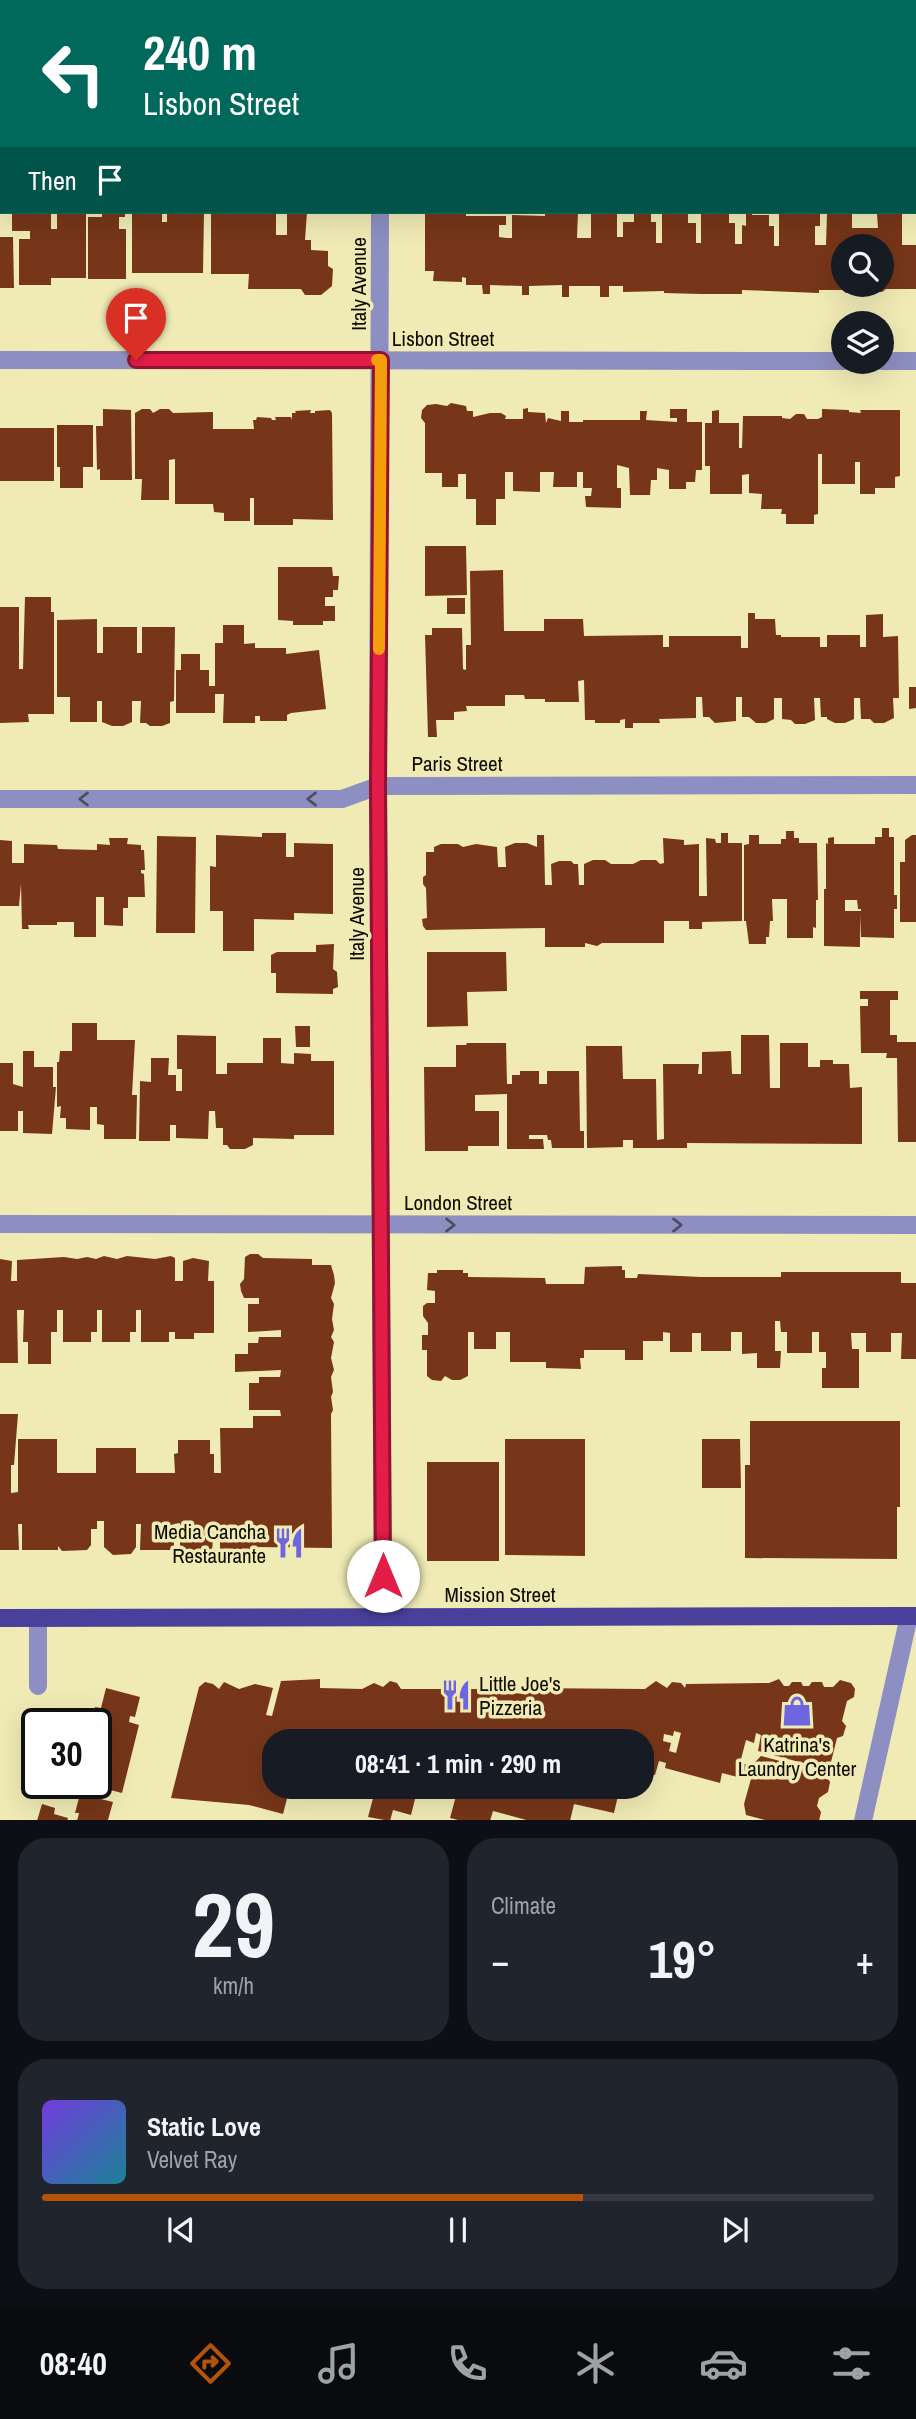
<!DOCTYPE html>
<meta charset="utf-8">
<style>
body{margin:0;font-family:"Archivo Narrow",sans-serif;background:#20242c;color:#f1f3f6;height:100vh;display:flex;flex-direction:column;font-size:26px;white-space:nowrap}
*{box-sizing:border-box;margin:0}
p{font-size:23px;color:#9ea1a6}
.icon{flex:none;width:38px;height:38px;fill:none;stroke:currentColor;stroke-width:2;stroke-linecap:round;stroke-linejoin:round}
.map{position:relative;height:1820px;overflow:hidden}
.side{display:flex;flex-direction:column;gap:18px;padding:18px;background:#0d0f14;flex:1}
.side>*{flex:none}
.hud{position:absolute;left:0px;top:0px;width:917px;height:214px;box-shadow:0 7px 28px #0002;background:#00695c;color:#fff;overflow:hidden}
.fabs{position:absolute;left:831px;top:234px;display:grid;gap:14px}
.fabs a{display:grid;place-items:center;width:63px;height:63px;border-radius:50%;background:#171b24;box-shadow:0 7px 28px #0002;font-size:35px}
.speed{position:absolute;left:21px;top:1708px;display:flex;gap:14px;font-size:35px;font-weight:700;text-align:center}
.speed>*{display:grid;place-content:center;width:91px;height:91px;border-radius:50%;background:#171b24;box-shadow:0 7px 28px #0002;line-height:1}
.speed .limit{border:4px solid #111;border-radius:10px;background:#fff;color:#111}
.pin{position:absolute;display:grid;place-items:center;width:60px;height:60px;color:#fff;margin:-72px -30px;border-radius:50% 50% 50% 0;rotate:-45deg;box-shadow:0 0 7px #0007}
.pin .icon{rotate:45deg}
.me{position:absolute;width:77px;margin:-38px;rotate:0deg;stroke-linejoin:round;filter:drop-shadow(0 0 5px #0008)}
.turn{display:flex;align-items:center;gap:24px;height:147px;padding:0 28px;font-size:32px}
.turn .icon{width:91px;height:91px;stroke-width:2.5}
.turn b{display:block;font-size:49px;line-height:60px}
.then{display:flex;align-items:center;height:66px;padding:0 28px;background:#0003;gap:14px;font-size:26px}
.big{font-size:52px;font-weight:700;line-height:1.1}
.side .widget{flex:1;display:flex;flex-direction:column;justify-content:center;gap:10px;min-width:0;padding:0 24px;border-radius:28px;background:#20242c}
.side .dial{align-items:center;gap:0}
.dial b{font-size:91px;line-height:1}
.song{display:flex;align-items:center;gap:21px}
.cover{width:84px;height:84px;border-radius:10px;background:linear-gradient(135deg,hsl(260 70% 55%),hsl(190 70% 35%))}
.played{height:7px;border-radius:4px;background:linear-gradient(90deg,#b45309 65%,#363941 65%)}
.keys{display:flex;justify-content:space-around;direction:ltr}
.heat{display:flex;justify-content:space-between;align-items:center;font-size:38px;direction:ltr}
.side .tiles{flex:1;display:grid;gap:18px;grid-template-columns:1fr 1fr}
.widget:last-child{grid-column:span 2}
.trip{position:absolute;left:262px;top:1729px;width:392px;height:70px;border-radius:28px;background:#171b24;box-shadow:0 7px 28px #0002;font-weight:700;line-height:70px;text-align:center}
.menu{display:flex;height:112px;justify-content:space-around;align-items:center;background:#090b0e;color:#9ea1a6}
.menu .icon{width:49px;height:49px}
.menu .selected{color:#b45309}
.menu b{font-size:32px;color:#f1f3f6}
.map>svg:first-child{display:block}
.building{fill:#773619;fill-rule:evenodd}
.lines{fill:none;stroke-linecap:round;stroke-linejoin:round}
.minor{stroke:#8d8fc2;stroke-width:18}
.major{stroke:#48409a;stroke-width:18}
.oneway{stroke:#4e4e61}
.route-casing{stroke:#92132f;stroke-width:18}
.route{stroke:#e11d48;stroke-width:12}
.slow{stroke:#f59e0b;stroke-width:12}
.labels{text-anchor:middle;dominant-baseline:central;stroke-width:7;stroke-linejoin:round;paint-order:stroke}
.street-label{font-size:21px;fill:#0e0c00;stroke:#f0ebb5}
.poi-label{font-size:21px;fill:#0e0c00;stroke:#f0ebb5;text-anchor:end}
</style>
<div class="map">
<svg width="916" height="1821" viewBox="0 0 916 1821">
<rect width="100%" height="100%" fill="#f0ebb5"/>
<path class="building" d="M12,212h39v17h6v-16h29v65h-35v7h-32v-46h11v-8h-18z
M102,212h23v5h-6v12h7v50h-38v-62h14z
M132,212h30v10h5v-10h37l-1,61h-71z
M248,212h28v23h11v-23h20l-2,28h6v10l17,1v15l5,3 -1,17 -11,9h-16l-4,-6h-53l1,-15h-38v-61l37,1z
M425,212h41v4h40v9h-7v12l8,1h5v-23l33,1v-4h33l-1,26h14v-25h26v24h6v-15h11v-10h17v10h5v21h6v-31h26v11h8v20h5v-31h28v11h6v21h7v-19l4,1v-14h6v3h17v11h5v20h5v-34h41v14h-5v19h11l1,-31h25v14h26l-1,-14h25v31h14v44h-30l-4,3h-13l-6,-3 -5,4h-12l-4,-3h-23v3l-77,-3v4h-41l-37,-1v-2l-41,1v-6h-14v11h-9v-11h-31v11h-7v-12l-33,1v9h-7v-9l-32,-1v9h-7l-1,-9h-16v-7l-4,-1v5l-29,-1 1,-10h-9zM844,247h38v38h-38z
M0,237h13l1,51h-14z
M451,403l15,3 1,5h6v6l17,-4h11l5,3 -1,3h18v-10l5,-1v4l17,1 1,10 2,-5 13,3v-10h8v11h14v-2h57v-9h7l-1,9 31,2v-4h-7v-9h17v13h15v48h-6l-1,12h-9v7h-17v-19l-12,-2v12h-6l-1,15h-20l-1,-27 -12,-3v23h4v20l-35,-1 -1,-11h6l1,-8h-9v-16h-6v15h-24l1,-15h-14v20l-27,-1v-19h-8v27h-9v26h-20v-26h-10v-25h-8v13h-16v-14h-17v-50l-4,-5 1,-8 5,-5 9,-1 11,2z
M103,409l28,1 1,70h-32v-11l-3,1 -1,-44h7z
M142,409h8l3,4 7,-4h9l4,4 40,-1v17h41l-1,-9h3l1,-3 14,1 1,2h4l-1,-3h16l1,3v-7h4l-1,-2 16,-1 -1,3h5v-2l15,-1 2,3 1,107 -40,-1v6h-39v-27h-4v23h-26v-8l-10,-1 -1,-8h-38v-45l-6,1v40h-28l1,-21h-7v-66z
M822,409l27,1v2l12,1 -1,-3h40v66l-5,1v11h-20v6h-15v-32h-5v22h-33v-30h-4v60l-4,1v9h-28v-10h-5l1,-5h-21l1,-15 -13,-1v-19l-7,1v19h-32v-28h-5v-43h7v-12l7,-1v13h20v25h3l1,-32h39v2l8,1 6,-5h8l3,5h11l4,-2z
M57,425h36v42h-10v21h-23v-21h-3z
M0,428h54v53h-54z
M425,546h41l1,49 -42,1z
M278,567h54l1,9h6l-1,14h-5v7h-8v9h10v15h-12v4h-30v-4l-15,-1z
M503,570l1,61h40v-12h39l1,17 79,-1v12h6v-11h72v12h7v-35h7v6h20l1,16h5v2h39v10h7v-12h33v12h6v-32l17,-1v23l15,-1 1,62h-6l1,20 -10,5h-10l-4,-4h-9l-1,-21h-6v21l-9,4h-10l-8,-4v-2h-6l-1,-19h-6l1,22 -10,4h-10l-4,-4 -9,-1v-21h-8v21l-8,4h-10l-7,-6h-7v-20h-6v24l-21,2 -6,-6h-6l-1,-20h-6v21l-37,1 1,4h-27v5h-8v-9l-5,1v3h-25v-3h-10l-1,-40 -6,1 1,21h-34v-3h-20l-1,-4h-19v11h-39l1,5 -13,1v8h-18l1,17h-9l-3,-102h7v-7h30l1,41 3,1v-25h5l-1,-74z
M25,597h26v15h3v102h-26l1,8 -29,1v-116h19v62h4z
M447,598h18v16h-18z
M97,619v34h6v-26h34v26h5v-26h33l-1,74 -4,1v21l-8,3h-12l-4,-3h-6l1,-22h-9v21l-9,4h-11l-10,-4v-21h-5v21h-27v-25h-13v-77z
M223,625h21v19l11,-1v5h31v6l33,-4 7,59 -35,4 -4,2v6h-27v-5h-5v7h-32l1,-29h-9v19h-39v-43h5v-16h19v16h9v16h6v-43h8z
M909,687h7v21l-7,1z
M882,828h7v9h5v58h3v14h-3v29l-33,-1 -1,-22v32l-36,-1v-57h2v-46l2,1v-6l6,-1v7h41v-7h7zM845,900h12l1,9h3v2h-16z
M786,831h8v7h5v5h18l1,57h-2v28l-3,-1v11h-26v-39h-15l1,22h-3l-1,16h-3v7h-17l-3,-23h-2v-76l5,-1v-9h10v9h22v-5h5z
M262,833h24v24h8v-14l39,1v70l-39,-1v7l-40,-1v32h-31v-40h-13v-45l6,1v-32l46,2z
M721,833h7v10h14v78l-40,1v7h-13v-8h-25v22h-62l-5,3 -12,-3v4h-40v-19l-119,2 -3,-4 -1,-7 5,-1 -1,-30 -3,-4v-7l3,-2v-23h8v-5l7,-3h17l5,3 13,-3 21,3 1,20h8l-1,-20 10,-4h12l10,4v-12h7l1,50h7l-1,-21 8,-3h12l3,3h4l1,21h5v-21l9,-4h12l6,4h22l8,-4h15l4,4 4,-1 -1,-25 21,2v5l15,-1v52h8l-1,-58 9,1 1,4h5z
M912,835h4v87h-16v-60h5v-22z
M157,836l39,1 -1,96h-39z
M109,838h19l-1,6 14,1v5h3l1,20h-4v3l3,1 1,23h-17v11h-5v18l-19,-1v-28h-8v40h-22v-15h-17v3h-29l1,4h-7l-1,-45 -2,22h-19v-66l12,1v22h12v-19l33,1 1,4 39,1v-6l13,1z
M334,944l-1,25 4,3 1,15 -5,2v5l-57,-1v-20h-5v-18l6,-3h39v-7z
M427,952h79l1,39 -40,1 1,34 -41,1z
M860,991h38v9h-8v35h7v7h19v100h-18l-1,-84h-11l1,-5h-26l-1,-47h8v-7h-8z
M72,1023h25v17h38l-3,55h5l-1,44h-32v-14l-7,-1v-17h-7v23l-24,-1v-11h-6l1,-12 -4,1v-45h2l1,-11h12z
M295,1026h15v21h-14z
M177,1035l39,1v38h11v-11h36v-25h18v25l13,1v-11l17,1v7h23v74h-40v4l-41,-1v7l-8,4h-15l-3,-4h-4v-17h-7l-1,-17h-6l-1,28 -32,-1v-13h-6v16h-31l1,-60 11,1v-24h18l-1,17h8v16h6v-22h-5z
M741,1035h28l1,53h10v-45h28v24h12v-7h13v4h16l1,24 12,-1v57l-175,-1v5h-54v-8h-10v7l-36,1 -1,-102h36l1,33h33l1,61 7,-1 -1,-75h36l-1,10h4v-22l29,-1 1,23h9z
M467,1043h39l1,41h5v-9h8v-4h19v13h8v-13h32l1,60h4v17h-32l-1,-8h-3l-1,-5h-18v4h14l1,10h-37v-55l-32,1v16h24v35h-31v5h-43l-1,-84h32v-22h10z
M23,1051h11v16h19v20h3l-4,47 -29,-1v-22h-5v20h-18v-68h13v21l10,3z
M250,1254h8l5,4 49,1v6h19l3,10 1,8 -4,15 3,6 -2,15 2,11 -3,7 3,5 -3,16 3,12 -3,7 2,15 -2,5 2,13 -2,4 1,134 -78,-1v2h-34v-18h-6l-2,19h-28l-4,-5v-22l-6,1v26h-34l1,-26h-5v23l-5,7 -18,1 -9,-8v-26h-7v8h-6v16l-4,5 -25,1 -4,-5v4h-36v-26h-4l1,26h-19v-136h18l-4,51h-3v28l7,-1v-53h39v34h39v-25h40v25h39l-1,-19 4,-1v-13h32v14h4v19h7l-1,-45h33v-12h28l-1,-6h-31v-27h10v-6h21l1,-7 -46,2v-18h13v-11h10l1,-6h22v-7l-33,2v-28h11v-6h-15l-3,-7 -1,-7 4,-5 1,-22z
M104,1256l13,3 10,-3 28,3 16,-3 4,2v23h8v-20l10,-3 16,3 -1,20h6v52h-20v6h-19v-7h-6v10h-28v-32h-5v22h-6v10h-28v-32h-5v22h-6v10h-28v-32h-6v22h-6v32h-23v-22h-5l1,-32h-7l1,53h-18v-104l12,2 -1,20h6v-21l47,-3 13,2 10,-2 9,2z
M622,1266v4h3v8h12l1,-4 63,3h80v-5h120v11h15v76h-15l1,-26h-11v19h-25v-19h-15l1,16h7v39h-37v-20h4v-16h-7v-20h-7v21h-25v-21h-6l-1,-11h-5v30h6l-1,17h-23v-15l-15,1v-22h-11v19h-30v-18h-9v19h-22v-19l-7,-1v9h-20v19h-18v-10h-41v8h-4l1,11 -35,-1v-6h-36v-30h-14v17h-22v-17h-6v44l-8,4h-8l-7,-4 -4,5 -9,-1 -5,-4v-26h-5v-15h6v-12l-5,-7v-10l4,-3h8v-12l-8,-1 1,-17h9v-3h26v3h5v4l77,1 1,6h38l1,-17z
M750,1421h150v86h-3v52l-152,-1v-93h5z
M505,1439h80v117l-80,-1z
M702,1439h38l1,49h-39z
M427,1462h72v99h-72z
M320,1679v9l42,1 12,-6 9,4 7,-6 7,2 4,6h82l40,5 1,-6 121,1 11,-8 11,7 5,-6 9,1 4,5 1,-4 83,-1 10,-4 5,7h5l3,-4h9l2,4h6l3,-4h10l2,5h9l7,-7 11,3 4,6 -1,8 -7,4 -5,20 4,5 -3,10 -6,2 -8,32 -71,-19 3,-16 -5,-2 -2,10 -8,-3 -6,23 8,2 -3,14 -23,-6 -2,10 -55,-15 1,-5 -7,-2 -4,14 -13,-3 4,-15 -4,-1v-15h-4l2,-7 -19,-5 -2,10 6,2h-350v46h20l-2,9 -5,-1 -5,19 -34,-9 -78,-7 28,-111 6,-5 8,2 6,5 5,-7 15,7 16,-5 18,4 -7,27 6,1 9,-35zM674,1731l7,2 -5,20 -7,-2 2,-8 -8,-2 1,-7 9,2z
M106,1688l34,9 -5,20 -5,-1 -1,6 10,3 -17,68 -35,-9 9,-1v-59h-5l4,-17 6,1z
M761,1756l64,17 5,9 -2,10 -9,6 -2,8 4,6 -2,9h-50l-23,-6 -2,-11 12,-43z
M376,1787h42l-7,28 -18,-5 -3,11 -22,-4z
M426,1787h194l-6,26 -40,-9 -4,17h-40l-37,-10 -3,10h-28l-12,-3 6,-22z
M80,1794l33,8 -5,18 -31,1 2,-8h-4z
M42,1804l13,4 -1,6 14,4 -1,3h-30z"/>
<g class="lines">
<path class="minor" d="M380,0v2
M380,212l-2,574 5,831
M0,360l844,1
M882,361h34
M0,799h342l36,-13h42l496,-1
M0,1224l916,1
M38,1686v-68
M863,1821l46,-205"/>
<path class="major" d="M0,1618l916,-2"/>
</g>
<defs><path id="oneway-chevron" d="M-2-3.5L2.5 0L-2 3.5" fill="none" stroke-width="1.6" stroke-linecap="round" stroke-linejoin="round" transform="scale(1.75)"/></defs>
<g class="oneway">
<use href="#oneway-chevron" transform="translate(84 799) rotate(-180)"/>
<use href="#oneway-chevron" transform="translate(312 799) rotate(-180)"/>
<use href="#oneway-chevron" transform="translate(450 1225)"/>
<use href="#oneway-chevron" transform="translate(677 1225)"/>
</g>
<g class="lines">
<g class="route-casing">
<path id="route" d="M136,360h245l-3,426 5,790"/>
</g>
<use href="#route" class="route"/>
<path class="slow" d="M377,360h4l-2,289"/>
</g>
<defs>
<g id="restaurant-bare" transform="scale(2.415)"><path d="M-5-6h1v4h1v-4h1v4h1v-4h1v5L-1.5 .5V6h-2V.5L-5-1ZM5-6V6H3V1.5H1.5Q1.5-4 5-6Z" fill="#6e65df" stroke="#f0ebb5" stroke-width="2.5" paint-order="stroke"/></g>
<g id="shop-bare" transform="scale(2.415)"><path d="M-5-2.5h2.3a2.7 3.5 0 0 1 5.4 0H5L5.5 6h-11ZM-1.5-2.5h3a1.5 2.3 0 0 0-3 0Z" fill="#6e65df" stroke="#f0ebb5" stroke-width="2.5" paint-order="stroke"/></g>
</defs>
<g fill-rule="evenodd">
<use href="#restaurant-bare" x="289" y="1543"/>
<use href="#restaurant-bare" x="456" y="1695"/>
<use href="#shop-bare" x="797" y="1711"/>
</g>
<g class="labels">
<g class="street-label">
<text transform="translate(358 284) rotate(-90)">Italy Avenue</text>
<text x="443" y="338">Lisbon Street</text>
<text x="457" y="763">Paris Street</text>
<text transform="translate(356 914) rotate(-90)">Italy Avenue</text>
<text x="458" y="1202">London Street</text>
<text x="500" y="1594">Mission Street</text>
</g>
<g class="poi-label">
<text x="266" y="1531">Media Cancha<tspan x="266" dy="24">Restaurante</tspan></text>
<text x="479" y="1683" text-anchor="start">Little Joe's<tspan x="479" dy="24">Pizzeria</tspan></text>
<text x="797" y="1744" text-anchor="middle">Katrina's<tspan x="797" dy="24">Laundry Center</tspan></text>
</g>
</g>
</svg>
<div class="fabs">
<a><svg class="icon" aria-label="search" viewBox="0 0 24 24"><circle cx="10" cy="10" r="6"/><path d="M15 15l6 6"/></svg></a>
<a><svg class="icon" aria-label="layers" viewBox="0 0 24 24"><path d="M12 4l9 5-9 5-9-5zM3 14l9 5 9-5"/></svg></a>
</div>
<div class="speed"><div class="limit">30</div></div>
<div class="pin" style="left:136px;top:360px;background:#d93025"><svg class="icon" aria-label="arrive" viewBox="0 0 24 24"><path d="M6 21V4h12l-3 4 3 4H6"/></svg></div>
<svg class="me" style="left:383px;top:1576px" viewBox="-20 -20 40 40"><circle r="19" fill="#fff"/><path d="M0-13L10 11 0 6-10 11z" fill="#e11d48"/></svg>
<div class="trip">08:41 · 1 min · 290 m</div>
<div class="hud">
<div class="turn"><svg class="icon" aria-label="left" viewBox="0 0 24 24"><path d="M17 20v-9H6M10 6l-5 5 5 5"/></svg><div><b>240 m</b>Lisbon Street</div></div>
<div class="then">Then<svg class="icon" aria-label="arrive" viewBox="0 0 24 24"><path d="M6 21V4h12l-3 4 3 4H6"/></svg></div>
</div>
</div>
<section class="side">
<div class="tiles">
<div class="widget dial"><b>29</b><p>km/h</p></div>
<div class="widget"><p>Climate</p>
<div class="heat"><a>−</a><b class="big">19°</b><a>+</a></div>
</div>
<div class="widget">
<div class="song"><i class="cover"></i><div><b>Static Love</b><p>Velvet Ray</p></div></div>
<div class="played"></div>
<div class="keys"><svg class="icon" aria-label="previous" viewBox="0 0 24 24"><path d="M18 5L8 12l10 7zM5 5v14"/></svg><svg class="icon" aria-label="pause" viewBox="0 0 24 24"><path d="M8 5v14M16 5v14"/></svg><svg class="icon" aria-label="next" viewBox="0 0 24 24"><path d="M6 5l10 7-10 7zM19 5v14"/></svg></div>
</div>
</div>
</section>
<nav class="menu">
<b>08:40</b>
<svg class="icon selected" aria-label="directions" viewBox="0 0 24 24"><path d="M12 3l9 9-9 9-9-9zM9 14v-3h6M13 9l2 2-2 2"/></svg>
<svg class="icon" aria-label="music" viewBox="0 0 24 24"><path d="M9 18V5l10-2v13"/><circle cx="6" cy="18" r="3"/><circle cx="16" cy="16" r="3"/></svg>
<svg class="icon" aria-label="phone" viewBox="0 0 24 24"><path d="M5 4h4l2 5-3 2q2 4 5 5l2-3 5 2v4C11 20 4 13 5 4z"/></svg>
<svg class="icon" aria-label="climate" viewBox="0 0 24 24"><path d="M12 3v18M4 7l16 10M4 17L20 7"/></svg>
<svg class="icon" aria-label="car" viewBox="0 0 24 24"><path d="M5 17H2v-5l4-1 3-4h7l3 4 3 1v5h-3M9 17h6M6 11h13"/><circle cx="7" cy="17" r="2"/><circle cx="17" cy="17" r="2"/></svg>
<svg class="icon" aria-label="filters" viewBox="0 0 24 24"><path d="M4 7h16M4 17h16"/><circle cx="9" cy="7" r="2"/><circle cx="15" cy="17" r="2"/></svg>
</nav>
